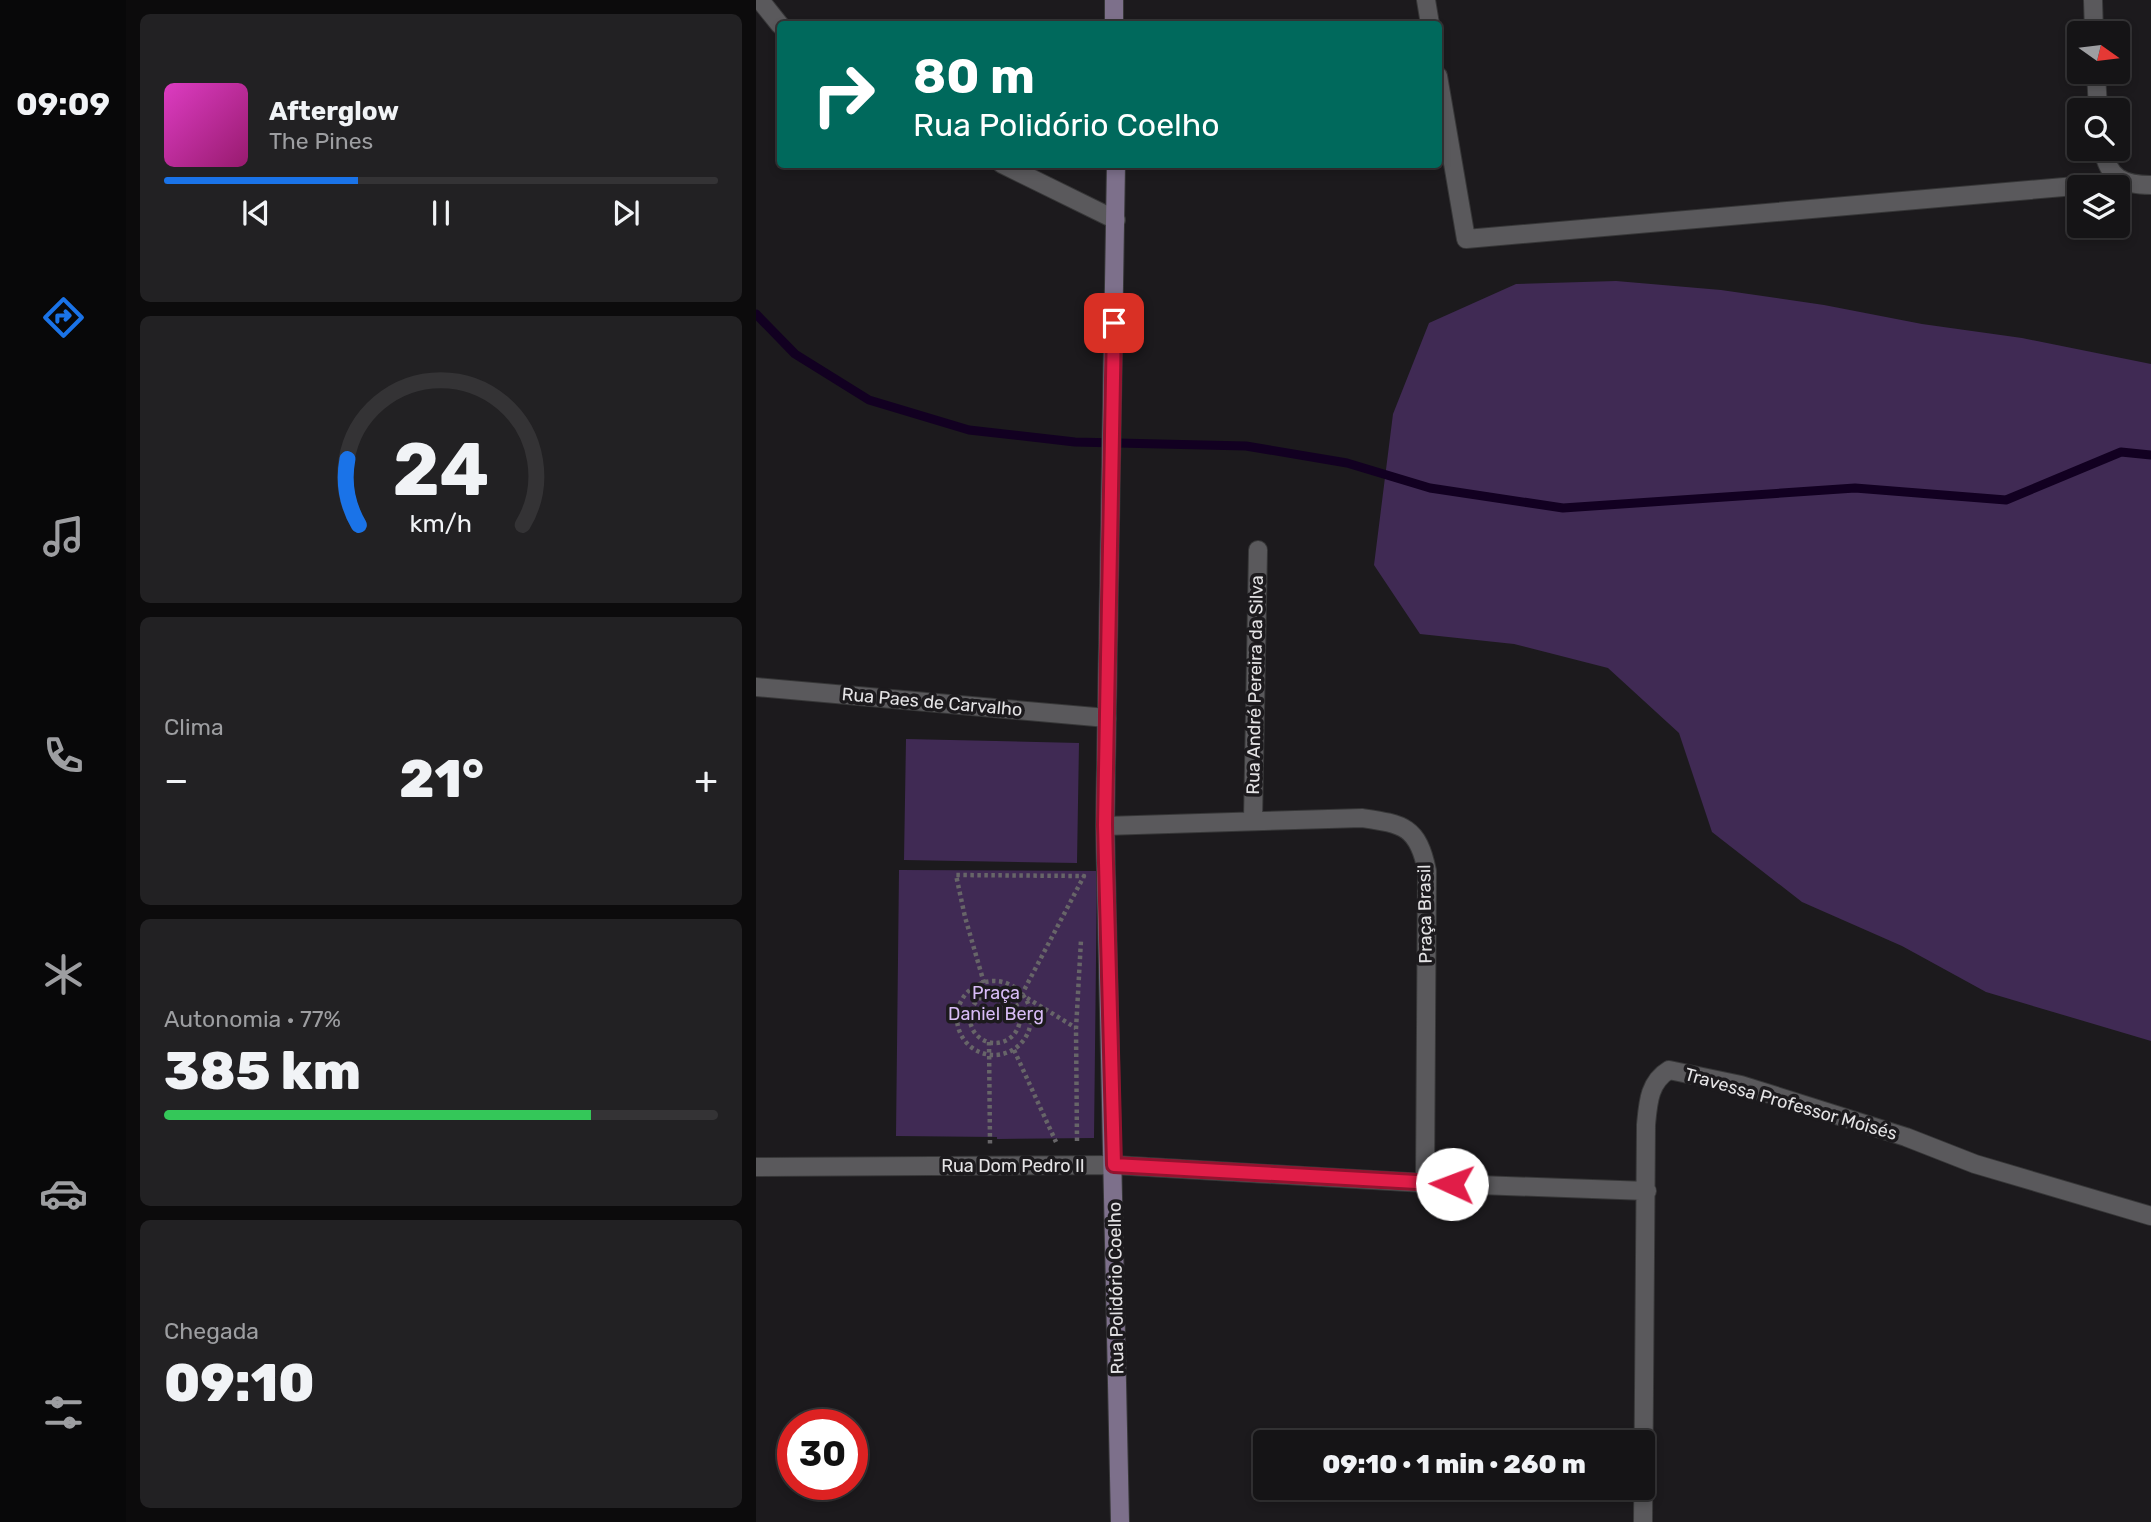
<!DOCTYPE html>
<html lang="pt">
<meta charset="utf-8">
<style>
body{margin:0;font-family:Rubik,sans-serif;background:#222123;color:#f1f3f6;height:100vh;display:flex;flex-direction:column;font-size:26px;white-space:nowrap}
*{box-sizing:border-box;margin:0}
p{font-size:23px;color:#9d9ea1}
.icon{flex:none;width:38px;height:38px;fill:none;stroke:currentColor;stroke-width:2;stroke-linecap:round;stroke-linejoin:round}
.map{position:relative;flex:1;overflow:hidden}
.sheet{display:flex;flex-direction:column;gap:14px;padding:14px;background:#0c0b0c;width:630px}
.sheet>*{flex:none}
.hud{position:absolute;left:21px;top:21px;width:665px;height:147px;border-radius:7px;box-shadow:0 4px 10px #0003,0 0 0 2px #343335;background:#00695c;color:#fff;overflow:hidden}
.needle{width:46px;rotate:104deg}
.buttons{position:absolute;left:1311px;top:21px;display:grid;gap:14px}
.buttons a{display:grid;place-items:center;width:63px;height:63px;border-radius:7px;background:#151416;box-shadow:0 4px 10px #0003,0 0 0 2px #343335;font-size:35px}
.speed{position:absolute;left:21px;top:1409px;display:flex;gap:14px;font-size:35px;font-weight:700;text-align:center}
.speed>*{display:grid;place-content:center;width:91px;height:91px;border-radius:50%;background:#151416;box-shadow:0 4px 10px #0003,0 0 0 2px #343335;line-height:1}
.speed .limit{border:10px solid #d22;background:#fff;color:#111}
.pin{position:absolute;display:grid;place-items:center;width:60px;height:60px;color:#fff;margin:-30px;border-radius:14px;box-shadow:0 4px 10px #0006}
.me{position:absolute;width:77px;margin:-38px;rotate:272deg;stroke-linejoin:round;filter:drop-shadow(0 0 5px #0008)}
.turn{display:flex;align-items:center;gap:24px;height:147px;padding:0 21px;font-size:32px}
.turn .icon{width:91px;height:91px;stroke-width:2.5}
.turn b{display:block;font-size:49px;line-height:60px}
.big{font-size:52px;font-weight:800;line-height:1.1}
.sheet .card{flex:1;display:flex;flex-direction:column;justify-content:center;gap:10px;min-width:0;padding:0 24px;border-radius:10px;background:#222123}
.sheet .dial{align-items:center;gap:0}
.dial svg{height:182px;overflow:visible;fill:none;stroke:#343335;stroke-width:7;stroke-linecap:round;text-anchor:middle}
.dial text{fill:#f1f3f6;stroke:none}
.song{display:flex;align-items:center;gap:21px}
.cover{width:84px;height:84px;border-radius:10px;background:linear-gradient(135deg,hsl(310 70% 55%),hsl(320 70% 35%))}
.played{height:7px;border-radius:4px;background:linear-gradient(90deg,#1a73e8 35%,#343335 35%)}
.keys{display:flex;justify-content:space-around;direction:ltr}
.heat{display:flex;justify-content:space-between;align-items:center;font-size:38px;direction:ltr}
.charge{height:10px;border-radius:5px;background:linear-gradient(90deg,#34c759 77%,#343335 0)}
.trip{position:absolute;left:497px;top:1430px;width:402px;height:70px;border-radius:7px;background:#151416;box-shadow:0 4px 10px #0003,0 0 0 2px #343335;font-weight:800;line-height:70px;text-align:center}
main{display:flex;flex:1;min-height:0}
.tabs{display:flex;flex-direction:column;width:126px;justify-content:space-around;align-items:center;background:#080809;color:#9d9ea1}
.tabs .icon{width:49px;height:49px}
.tabs .current{color:#1a73e8}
.tabs b{font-size:32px;color:#f1f3f6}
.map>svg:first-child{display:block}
.green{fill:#402a54}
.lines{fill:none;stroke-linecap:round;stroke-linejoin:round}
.stream{stroke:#120021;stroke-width:9}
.street-casing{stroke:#373738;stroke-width:20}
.secondary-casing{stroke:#373738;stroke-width:20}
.path{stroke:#676568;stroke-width:4.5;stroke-dasharray:3.5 3.5;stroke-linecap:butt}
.street{stroke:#5a595c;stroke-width:18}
.secondary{stroke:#7d708b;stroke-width:18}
.route-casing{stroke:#92132f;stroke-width:18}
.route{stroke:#e11d48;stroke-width:12}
.labels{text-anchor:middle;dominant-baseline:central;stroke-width:7;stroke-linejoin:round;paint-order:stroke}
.street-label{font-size:18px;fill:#e4e3e5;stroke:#1c1a1d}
.park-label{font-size:18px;fill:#d8bcf6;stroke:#1c1a1d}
</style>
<main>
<nav class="tabs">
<b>09:09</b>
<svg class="icon current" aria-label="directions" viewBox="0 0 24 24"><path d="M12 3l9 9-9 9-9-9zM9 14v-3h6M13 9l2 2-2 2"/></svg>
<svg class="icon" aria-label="music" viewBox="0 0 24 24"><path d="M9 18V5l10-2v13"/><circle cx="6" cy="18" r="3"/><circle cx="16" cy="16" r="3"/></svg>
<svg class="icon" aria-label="phone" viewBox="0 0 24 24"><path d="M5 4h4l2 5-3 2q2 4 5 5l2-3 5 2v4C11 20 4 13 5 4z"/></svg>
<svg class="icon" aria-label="climate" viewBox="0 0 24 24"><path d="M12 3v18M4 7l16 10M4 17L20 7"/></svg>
<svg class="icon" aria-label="car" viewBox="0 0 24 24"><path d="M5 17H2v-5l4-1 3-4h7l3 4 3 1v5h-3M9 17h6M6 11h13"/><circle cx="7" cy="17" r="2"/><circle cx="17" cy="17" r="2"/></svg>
<svg class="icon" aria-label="filters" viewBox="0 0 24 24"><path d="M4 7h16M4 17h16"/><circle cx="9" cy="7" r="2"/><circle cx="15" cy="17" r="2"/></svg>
</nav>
<section class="sheet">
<div class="card">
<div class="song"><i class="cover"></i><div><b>Afterglow</b><p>The Pines</p></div></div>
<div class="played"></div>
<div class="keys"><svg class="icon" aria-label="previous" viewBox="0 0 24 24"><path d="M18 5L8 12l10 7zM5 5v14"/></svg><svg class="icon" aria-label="pause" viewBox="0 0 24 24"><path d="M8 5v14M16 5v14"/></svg><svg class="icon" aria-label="next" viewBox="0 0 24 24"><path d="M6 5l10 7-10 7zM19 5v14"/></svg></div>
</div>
<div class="card dial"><svg viewBox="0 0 100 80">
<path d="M14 69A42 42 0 1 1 86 69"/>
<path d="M14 69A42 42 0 0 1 9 40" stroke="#1a73e8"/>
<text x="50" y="56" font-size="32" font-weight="700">24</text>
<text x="50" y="72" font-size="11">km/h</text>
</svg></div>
<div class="card"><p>Clima</p>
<div class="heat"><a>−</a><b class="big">21°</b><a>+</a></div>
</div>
<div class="card"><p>Autonomia · 77%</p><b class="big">385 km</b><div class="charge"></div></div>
<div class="card"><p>Chegada</p><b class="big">09:10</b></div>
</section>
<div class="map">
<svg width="1395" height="1522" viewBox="0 0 1395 1522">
<rect width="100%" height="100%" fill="#1c1a1d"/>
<path class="green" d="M860,281l105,9 103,15 98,19 100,14 129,26v677l-165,-49 -84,-46 -100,-44 -90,-70 -33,-99 -71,-65 -94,-24 -94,-10 -46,-69 19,-151 36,-91 87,-39z
M150,739l173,4 -2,120 -173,-3z
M143,870l198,1 -3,267 -97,1v-2l-101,-1z"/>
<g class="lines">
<path class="stream" d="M0,314l39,40 74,46 100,30 106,12 171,4 101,17 83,25 133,20 292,-20 151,12 115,-48 30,3"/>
<g class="street-casing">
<path id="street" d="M4,0l20,25
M670,0l4,24
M1337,0l1,33
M1340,72l2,38
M682,76l28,163 656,-57
M1347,149c5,29 20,36 48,36
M246,164l114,56
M0,687l351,31
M497,820l5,-270
M349,826l257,-8c41,6 56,8 65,53l-2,312
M0,1167l358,-2 311,18 222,8
M887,1522l3,-397c2,-22 3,-43 23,-55l72,15 165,52 69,27 176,52"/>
</g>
<g class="secondary-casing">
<path id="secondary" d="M358,0v24
M360,164l-11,662 15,696"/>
</g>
<path class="path" d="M201 1018a37 37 0 1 1 74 0a37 37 0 1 1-74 0Z
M228,983l-19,-66 -9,-42 128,1 -62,118
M214 1018a25 25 0 1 1 50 0a25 25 0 1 1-50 0Z
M271,998l49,30
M233,1042l1,102
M258,1050l42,92
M321,1141l-1,-112 5,-89"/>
<use href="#street" class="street"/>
<use href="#secondary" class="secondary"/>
</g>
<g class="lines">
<g class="route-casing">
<path id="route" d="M358,323l-9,502 9,340 338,19"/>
</g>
<use href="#route" class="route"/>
</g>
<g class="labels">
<g class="street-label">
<text transform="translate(499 685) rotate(-89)">Rua André Pereira da Silva</text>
<text transform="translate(176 702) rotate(5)">Rua Paes de Carvalho</text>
<text transform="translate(669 914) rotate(-91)">Praça Brasil</text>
<text transform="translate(1035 1104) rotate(16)">Travessa Professor Moisés</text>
<text x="257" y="1166">Rua Dom Pedro II</text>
<text transform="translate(360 1288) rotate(-91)">Rua Polidório Coelho</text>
</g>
<g class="park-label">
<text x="240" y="993">Praça<tspan x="240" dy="21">Daniel Berg</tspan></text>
</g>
</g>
</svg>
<div class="buttons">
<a><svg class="needle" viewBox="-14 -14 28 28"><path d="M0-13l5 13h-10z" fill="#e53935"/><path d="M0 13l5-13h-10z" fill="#9d9ea1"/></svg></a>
<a><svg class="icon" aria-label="search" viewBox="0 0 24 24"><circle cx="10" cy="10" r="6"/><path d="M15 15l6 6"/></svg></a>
<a><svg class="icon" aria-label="layers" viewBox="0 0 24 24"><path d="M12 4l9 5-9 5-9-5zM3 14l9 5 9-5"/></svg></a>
</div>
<div class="speed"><div class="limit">30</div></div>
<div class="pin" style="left:358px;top:323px;background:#d93025"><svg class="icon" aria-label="arrive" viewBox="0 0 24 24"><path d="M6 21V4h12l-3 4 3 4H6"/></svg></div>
<svg class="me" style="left:696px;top:1184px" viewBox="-20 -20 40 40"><circle r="19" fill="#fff"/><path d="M0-13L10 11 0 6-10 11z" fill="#e11d48"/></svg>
<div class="trip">09:10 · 1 min · 260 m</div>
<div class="hud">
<div class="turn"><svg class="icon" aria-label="right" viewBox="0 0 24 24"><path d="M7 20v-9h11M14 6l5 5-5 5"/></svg><div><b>80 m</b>Rua Polidório Coelho</div></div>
</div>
</div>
</main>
